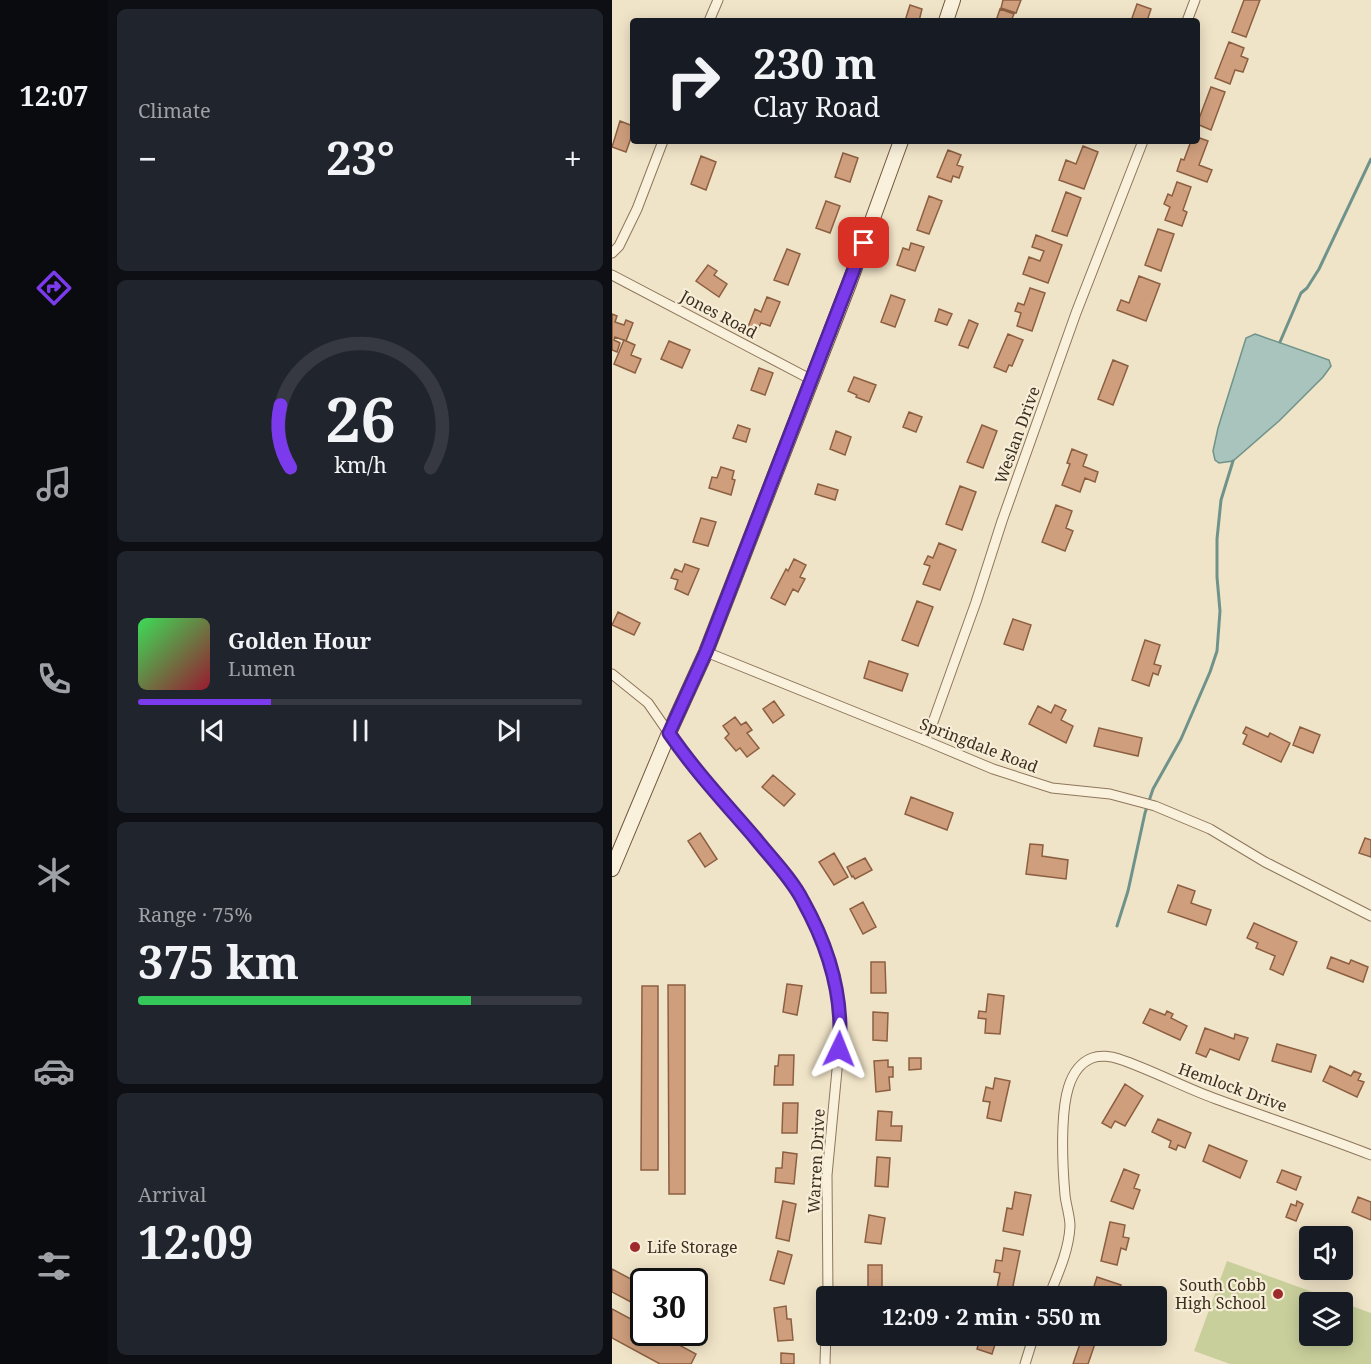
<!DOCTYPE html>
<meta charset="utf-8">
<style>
body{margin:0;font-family:"Noto Serif",serif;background:#20242c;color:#f1f3f6;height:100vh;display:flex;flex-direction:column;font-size:22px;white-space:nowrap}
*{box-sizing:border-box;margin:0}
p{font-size:20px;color:#9ea1a6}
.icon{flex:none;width:33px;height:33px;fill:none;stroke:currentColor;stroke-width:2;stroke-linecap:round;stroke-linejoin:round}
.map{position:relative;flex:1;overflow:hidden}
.details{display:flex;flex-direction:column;gap:9px;padding:9px;background:#0d0f14;width:504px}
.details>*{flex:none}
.banner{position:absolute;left:18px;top:18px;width:570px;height:126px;border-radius:6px;box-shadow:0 3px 15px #0003;background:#171b24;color:#f1f3f6;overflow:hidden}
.buttons{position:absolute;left:687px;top:1226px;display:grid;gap:12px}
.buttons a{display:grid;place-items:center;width:54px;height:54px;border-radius:6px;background:#171b24;box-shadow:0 3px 15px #0003;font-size:30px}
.speed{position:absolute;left:18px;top:1268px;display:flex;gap:12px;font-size:30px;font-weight:700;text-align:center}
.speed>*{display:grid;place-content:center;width:78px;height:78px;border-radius:50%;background:#171b24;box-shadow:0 3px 15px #0003;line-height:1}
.speed .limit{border:3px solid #111;border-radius:9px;background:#fff;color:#111}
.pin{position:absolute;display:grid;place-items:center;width:51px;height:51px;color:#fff;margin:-26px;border-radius:12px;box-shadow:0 3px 9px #0006}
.me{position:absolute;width:66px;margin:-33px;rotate:2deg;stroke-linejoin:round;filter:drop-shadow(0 0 4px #0008)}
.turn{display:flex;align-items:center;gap:21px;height:126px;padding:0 24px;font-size:27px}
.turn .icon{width:78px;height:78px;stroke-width:2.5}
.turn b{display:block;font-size:42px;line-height:51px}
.big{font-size:45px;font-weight:700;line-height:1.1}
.details .tile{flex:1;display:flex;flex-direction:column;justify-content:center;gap:9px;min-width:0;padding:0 21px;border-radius:9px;background:#20242c}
.details .dial{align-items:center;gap:0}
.dial svg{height:156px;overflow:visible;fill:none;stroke:#363941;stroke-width:7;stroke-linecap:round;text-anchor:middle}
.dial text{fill:#f1f3f6;stroke:none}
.song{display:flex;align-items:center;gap:18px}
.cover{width:72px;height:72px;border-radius:9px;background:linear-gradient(135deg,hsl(130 70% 55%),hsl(350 70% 35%))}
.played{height:6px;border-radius:3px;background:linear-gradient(90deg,#7c3aed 30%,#363941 30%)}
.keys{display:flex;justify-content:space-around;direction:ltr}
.heat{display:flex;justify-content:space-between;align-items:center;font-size:33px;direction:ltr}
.charge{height:9px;border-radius:4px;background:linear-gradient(90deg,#34c759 75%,#363941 0)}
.trip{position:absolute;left:204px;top:1286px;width:351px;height:60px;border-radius:6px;background:#171b24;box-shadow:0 3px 15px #0003;font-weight:700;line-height:60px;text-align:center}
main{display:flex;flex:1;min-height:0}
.menu{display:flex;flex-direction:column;width:108px;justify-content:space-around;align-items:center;background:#090b0e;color:#9ea1a6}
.menu .icon{width:42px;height:42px}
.menu .current{color:#7c3aed}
.menu b{font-size:27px;color:#f1f3f6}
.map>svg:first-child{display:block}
.green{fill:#c9cf9b}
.water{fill:#a9c4bc;stroke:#6f938a;stroke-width:1.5}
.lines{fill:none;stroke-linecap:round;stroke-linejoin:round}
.stream{stroke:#6f938a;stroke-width:3}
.building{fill:#cf9f7d;stroke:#8d5f41;stroke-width:1.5}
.street-casing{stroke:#8d765c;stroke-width:11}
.secondary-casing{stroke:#6f573f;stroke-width:16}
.street{stroke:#faf1dc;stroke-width:9}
.secondary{stroke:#faf1dc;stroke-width:14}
.route-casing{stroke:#51269a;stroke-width:15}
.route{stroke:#7c3aed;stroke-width:10}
.poi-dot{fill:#9e2a2b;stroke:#f7eed8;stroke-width:2}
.labels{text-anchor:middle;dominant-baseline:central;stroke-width:4.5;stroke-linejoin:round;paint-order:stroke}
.street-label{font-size:16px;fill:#3d2e20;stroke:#f7eed8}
.poi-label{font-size:16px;fill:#3d2e20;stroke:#f7eed8;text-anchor:start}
</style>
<main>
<nav class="menu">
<b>12:07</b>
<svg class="icon current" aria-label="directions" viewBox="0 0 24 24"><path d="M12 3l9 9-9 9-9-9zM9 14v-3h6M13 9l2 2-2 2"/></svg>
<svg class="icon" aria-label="music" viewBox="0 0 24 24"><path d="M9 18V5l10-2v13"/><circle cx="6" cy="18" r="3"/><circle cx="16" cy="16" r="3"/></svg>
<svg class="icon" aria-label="phone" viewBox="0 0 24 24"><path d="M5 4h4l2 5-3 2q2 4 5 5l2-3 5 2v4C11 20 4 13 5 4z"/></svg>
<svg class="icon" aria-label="climate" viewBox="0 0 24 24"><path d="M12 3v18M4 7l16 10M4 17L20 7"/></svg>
<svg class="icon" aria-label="car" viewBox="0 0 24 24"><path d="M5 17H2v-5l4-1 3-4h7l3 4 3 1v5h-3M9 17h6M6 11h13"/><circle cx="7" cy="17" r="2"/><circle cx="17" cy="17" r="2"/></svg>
<svg class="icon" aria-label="filters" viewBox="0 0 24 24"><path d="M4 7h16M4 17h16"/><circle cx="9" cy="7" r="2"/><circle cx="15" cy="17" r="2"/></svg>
</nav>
<section class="details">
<div class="tile"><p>Climate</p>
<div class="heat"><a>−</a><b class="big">23°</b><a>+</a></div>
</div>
<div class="tile dial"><svg viewBox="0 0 100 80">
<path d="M14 69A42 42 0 1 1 86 69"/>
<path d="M14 69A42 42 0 0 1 9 37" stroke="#7c3aed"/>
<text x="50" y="56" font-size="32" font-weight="700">26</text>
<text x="50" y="72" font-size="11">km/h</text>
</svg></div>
<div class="tile">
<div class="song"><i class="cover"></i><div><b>Golden Hour</b><p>Lumen</p></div></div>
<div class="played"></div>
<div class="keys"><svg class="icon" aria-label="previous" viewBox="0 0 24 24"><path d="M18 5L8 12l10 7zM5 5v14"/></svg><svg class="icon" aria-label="pause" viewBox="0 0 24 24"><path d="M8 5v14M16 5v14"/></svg><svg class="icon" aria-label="next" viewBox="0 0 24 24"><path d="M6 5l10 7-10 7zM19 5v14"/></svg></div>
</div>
<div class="tile"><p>Range · 75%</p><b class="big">375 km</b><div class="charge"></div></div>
<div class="tile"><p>Arrival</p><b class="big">12:09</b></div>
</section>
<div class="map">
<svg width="759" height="1364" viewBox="0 0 759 1364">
<rect width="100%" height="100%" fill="#f0e4c8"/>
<path class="green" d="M615,1261l113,41h-30v33h32l1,-32 28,10v51h-141l-36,-13z"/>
<path class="water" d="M643,334l74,26 2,6 -8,11 -44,44 -46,40 -14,2 -4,-3 -2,-9 5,-23 28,-90z"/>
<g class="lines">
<path class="stream" d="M668,342l21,-49 6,-5 12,-19 52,-110
M505,926l11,-35 17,-78 8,-24 28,-50 29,-67 7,-21 3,-40 -3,-34v-38l4,-39 12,-39"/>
</g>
<path class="building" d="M391,0h18l-5,13 -15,-5z
M632,0h16l-14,37 -14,-5z
M525,4l14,5 -4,12h-16z
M298,5l12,4 -3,12h-14z
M388,9l14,5 -3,7h-15z
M617,42l15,6 -3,8 7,3 -5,13 -8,-2 -5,14 -15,-6z
M599,87l14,5 -14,38 -14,-6z
M8,121l13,5v6l-7,20 -14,-5z
M585,137l11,4 -9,24 13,5 -5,12 -30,-11 4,-12 3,1 7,-19h6z
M471,146l15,6 -14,37 -25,-9 7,-20 10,4z
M336,150l13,5 -4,10 6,2 -4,11 -6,-2 -2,6 -14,-5z
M231,153l15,5 -8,24 -15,-5z
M89,156l15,6 -10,28 -15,-6z
M565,182l14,5 -8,23 4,2 -5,14 -17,-6 5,-13 -6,-3 4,-10 4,2z
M454,192l15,6 -14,38 -15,-5z
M317,196l13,5 -13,33 -12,-4z
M214,201l14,5 -10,27 -14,-5z
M546,229l16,5 -13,37 -16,-6z
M424,235l26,10 -14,38 -25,-9 6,-17 11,4 4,-10 -12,-4z
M299,243l13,4 -9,24 -18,-6 6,-17 6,2z
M175,249l13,5 -12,31 -14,-5z
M96,265l9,6 -3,4 13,9 -8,13 -23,-16z
M527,276l21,8 -14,37 -29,-11 4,-10 8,3z
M418,288l15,5 -13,38 -15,-5 4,-13 -6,-2 3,-8 6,2z
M279,295l14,5 -10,27 -14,-5z
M155,297l13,5 -10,24 -9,-3 -4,8 -9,-4 7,-18 6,3z
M327,309l13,5 -5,11 -12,-4z
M0,314l5,2 -2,6 9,3 2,-5 7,3 -7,18 -11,-4 -1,3 6,3 -3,9 -5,-2z
M357,320l9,4 -10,24 -9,-3z
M396,334l15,6 -11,26 -3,-1 -3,7 -12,-5z
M12,340l11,5 -4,10 10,4 -6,14 -21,-9z
M57,341l21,9 -8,18 -21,-9z
M501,360l15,6 -15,39 -15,-6z
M147,368l14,5 -8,22 -14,-5z
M242,377l22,8 -7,17 -13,-5 1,-2 -9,-4z
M297,412l13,5 -6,15 -13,-5z
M126,425l12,4 -4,13 -13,-4z
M370,425l15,6 -14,37 -16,-6z
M224,431l15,6 -6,18 -15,-6z
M460,449l15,6 -4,11 15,6 -3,10 -10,-4 -5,14 -18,-7 8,-21 -3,-1z
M109,467l13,4 -2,8 3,1 -4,15 -22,-7 3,-11 5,1z
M206,484l20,6 -3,10 -20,-6z
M348,486l16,6 -14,38 -16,-6z
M444,505l16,6 -6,17 7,3 -8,20 -23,-9z
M89,518l15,4 -8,24 -15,-4z
M327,543l17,7 -16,40 -17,-6 7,-18 -6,-2 4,-8 5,2z
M182,559l12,6 -6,12 5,2 -7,13 -5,-3 -8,16 -14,-7 15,-29 2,2z
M73,564l14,5 -11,26 -13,-6 3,-9 -7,-2 4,-9 7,3z
M305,601l16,6 -15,39 -16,-6z
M6,612l22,11 -6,12 -22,-10z
M401,619l18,6 -8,25 -19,-6z
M533,640l15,5 -6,19 7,2 -3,9 -5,-2 -4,13 -17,-6z
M257,661l39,13 -6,17 -38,-13z
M162,701l10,14 -11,8 -10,-14z
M443,705l11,5 -5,10 12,6 -7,17 -37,-19 9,-18 13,7z
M123,717l6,8 5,-3 6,8 -5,3 12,15 -12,9 -7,-9 -4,3 -11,-13 4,-4 -6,-8z
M634,727l22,10 2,-4 20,10 -9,19 -38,-18 4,-9 -4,-2z
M688,727l20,8 -7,18 -20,-8z
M487,728l43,10 -4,18 -44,-10z
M161,775l22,19 -11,12 -22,-19z
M299,797l42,16 -6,17 -42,-16z
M88,833l17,26 -12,8 -17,-26z
M753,838l6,2v17l-12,-4z
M418,844l13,1 -1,11 26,4 -2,19 -40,-5z
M222,853l14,24 -14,8 -15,-23z
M253,858l7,12 -17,9 -2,-3 -1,1 -5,-10z
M566,885l17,6 -4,12 20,7 -5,15 -38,-13z
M251,902l13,25 -13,7 -13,-25z
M642,923l43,19 -14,33 -13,-6 5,-13 -19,-8 2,-5 -11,-5z
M719,957l18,7 2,-4 17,7 -5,15 -36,-14z
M259,962h14l1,31h-15z
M175,984l15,2 -5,29 -14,-3z
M56,985h17v209h-16z
M30,986h16v184h-17z
M376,994l16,2 -4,38 -15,-1 1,-14 -8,-1 1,-7 7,1z
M538,1009l15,6 2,-4 6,3 -2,4 16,8 -7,14 -37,-17z
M261,1012l15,1 -1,28 -14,-1z
M593,1028l29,11 1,-5 13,4 -9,22 -29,-11 -4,8 -10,-4z
M665,1044l39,11 -5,17 -39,-11z
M167,1055h15l-1,30h-19l1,-19h3z
M297,1058h12v11l-12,1z
M276,1060v7h5v10h-4l1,13 -14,2 -2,-31z
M718,1066l21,10 3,-5 7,3 -3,6 6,2 -7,15 -34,-16z
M383,1078l15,3 -9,40 -14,-3 3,-16 -7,-1 3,-14 7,2z
M513,1084l18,12 -18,30 -10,-5 -4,7 -9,-5z
M171,1103h15l-1,30h-15z
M266,1111l14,1 -1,14h11l-1,15 -25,-1z
M546,1119l33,14 -6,15 -7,-3 -2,5 -7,-3 2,-6 -19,-9z
M597,1145l38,16 -7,17 -37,-17z
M171,1152l14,2 -3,30 -19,-2 1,-14h6z
M265,1157l13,1 -2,29 -13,-1z
M512,1169l15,6 -5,13 6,2 -7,19 -22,-8z
M670,1170l19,7 -5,13 -19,-8z
M403,1192l16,3 -8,40 -20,-4 4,-23 5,1z
M746,1197l13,5v18l-19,-8z
M171,1201l13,3 -7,37 -13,-3z
M685,1201l6,3 -7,17 -10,-4 5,-13 5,2z
M257,1215l16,3 -4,26 -16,-2z
M498,1222l15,3 -2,12 6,1 -3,12 -5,-2 -4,17 -16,-4z
M392,1248l16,3 -8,40 -15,-3 3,-15 -6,-1 2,-12 6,1z
M166,1251l14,4 -8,29 -14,-4z
M256,1265h14v27h-14z
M0,1269l32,17v23l-32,-17z
M485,1277l24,8 -3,10 -9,-4 -2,5h-16z
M174,1306l1,13h4l2,21 -15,1 -4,-33z
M0,1309l32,17v6h11l41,22 -5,10h-31l-48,-26z
M369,1335h17l-6,19 -15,-5z
M471,1335h15l-10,29h-15z
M169,1353l13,1v10h-13z"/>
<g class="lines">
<g class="street-casing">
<path id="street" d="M97,21l9,-21
M575,21l8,-21
M0,253l7,-7 18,-37 26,-68
M0,275l200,105
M94,652l218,88 69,29 59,19 58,6 45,12 55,23 55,33 106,54
M0,674l36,29 43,62 85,97 26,37 20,43 15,47 4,39 -14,147 1,121
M312,740l9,-18 43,-120 26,-81 74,-208 67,-172
M437,1296c9,-22 20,-46 21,-70 0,-10 -4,-21 -5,-31 -2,-23 -3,-47 -2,-69 1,-23 4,-58 29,-68 8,-3 19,-2 27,1 33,11 64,28 97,40 52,19 104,36 155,56
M213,1364l1,-34
M413,1364l9,-29"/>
</g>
<g class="secondary-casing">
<path id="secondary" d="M334,21l7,-21
M0,869l57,-136 37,-81 143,-368 52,-143"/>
</g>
<use href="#street" class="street"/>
<use href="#secondary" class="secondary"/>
</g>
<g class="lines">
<g class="route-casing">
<path id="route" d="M227,1049c5,-51 -11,-103 -36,-148 -11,-22 -32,-43 -47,-62 -30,-35 -61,-68 -87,-106l37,-81 158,-409"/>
</g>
<use href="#route" class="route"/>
</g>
<g class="poi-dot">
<circle cx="23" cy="1247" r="6"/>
<circle cx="666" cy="1294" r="6"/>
</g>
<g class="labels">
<g class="street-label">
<text transform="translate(107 314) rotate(28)">Jones Road</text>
<text transform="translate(405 435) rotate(-70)">Weslan Drive</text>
<text transform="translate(367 745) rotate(21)">Springdale Road</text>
<text transform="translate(621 1087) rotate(20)">Hemlock Drive</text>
<text transform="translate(204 1161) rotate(-87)">Warren Drive</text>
</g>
<g class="poi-label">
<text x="35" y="1247">Life Storage</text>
<text x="654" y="1285" text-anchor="end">South Cobb<tspan x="654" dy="18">High School</tspan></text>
</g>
</g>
</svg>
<div class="buttons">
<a><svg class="icon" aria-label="sound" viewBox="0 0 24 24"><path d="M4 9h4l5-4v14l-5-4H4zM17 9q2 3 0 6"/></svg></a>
<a><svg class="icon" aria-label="layers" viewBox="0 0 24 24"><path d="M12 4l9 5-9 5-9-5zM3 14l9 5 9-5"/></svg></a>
</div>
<div class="speed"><div class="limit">30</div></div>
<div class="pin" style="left:252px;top:243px;background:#d93025"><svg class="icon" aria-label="arrive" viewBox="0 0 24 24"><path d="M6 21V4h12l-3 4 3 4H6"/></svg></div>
<svg class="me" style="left:227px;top:1049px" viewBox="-20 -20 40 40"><path d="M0-17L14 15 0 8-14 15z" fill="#7c3aed" stroke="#fff" stroke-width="4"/></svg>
<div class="trip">12:09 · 2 min · 550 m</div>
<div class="banner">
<div class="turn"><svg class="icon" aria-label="right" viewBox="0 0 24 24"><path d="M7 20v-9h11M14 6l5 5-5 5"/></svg><div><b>230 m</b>Clay Road</div></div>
</div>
</div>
</main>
